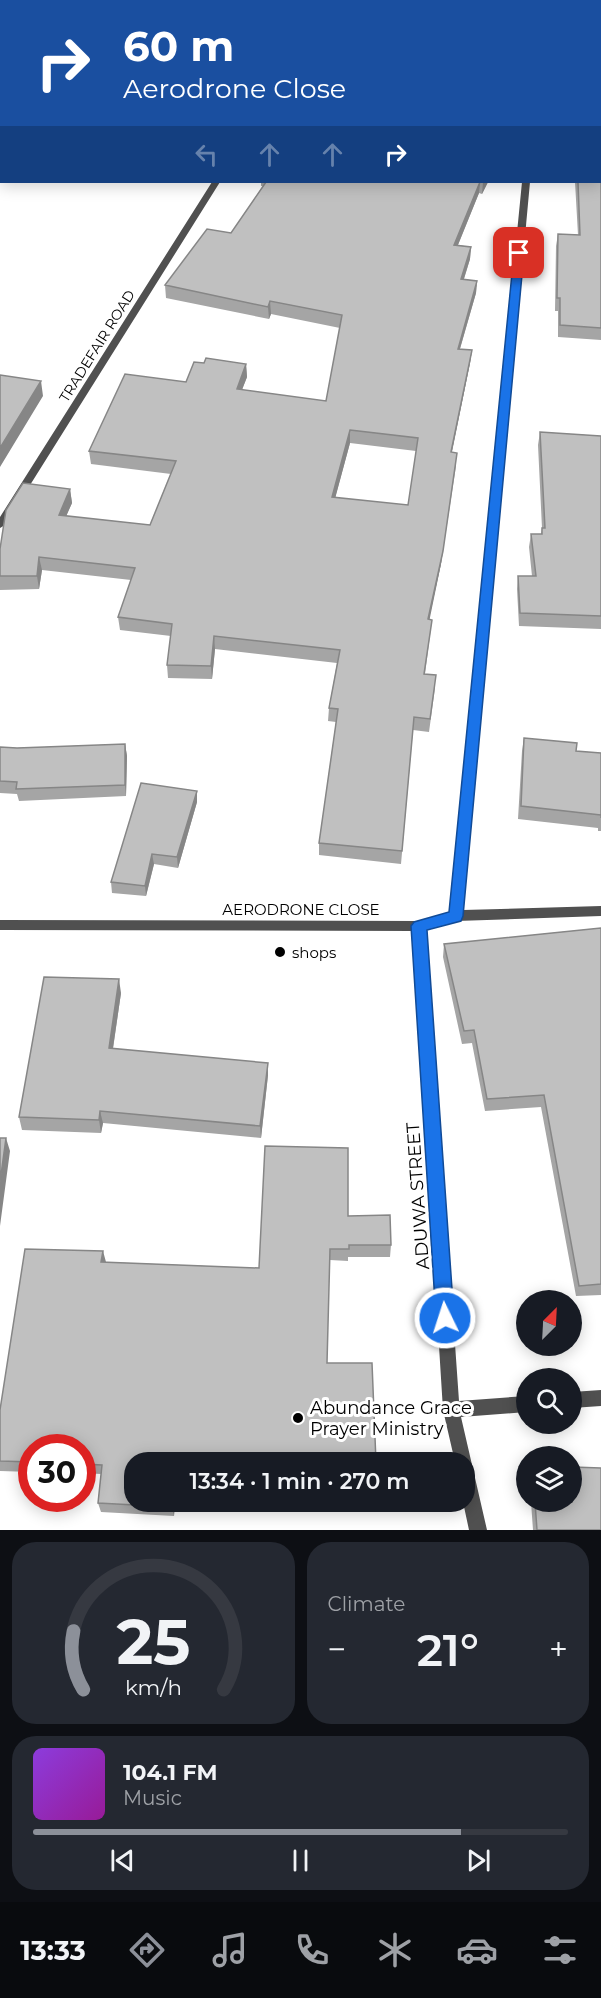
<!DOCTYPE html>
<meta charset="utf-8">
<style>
body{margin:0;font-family:Montserrat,sans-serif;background:#242831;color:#f1f3f6;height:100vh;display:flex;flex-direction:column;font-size:22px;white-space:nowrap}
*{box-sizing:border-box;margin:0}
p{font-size:20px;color:#9ea1a6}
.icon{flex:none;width:33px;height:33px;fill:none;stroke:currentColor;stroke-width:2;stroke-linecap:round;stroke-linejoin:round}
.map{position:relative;height:1530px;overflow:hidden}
.sheet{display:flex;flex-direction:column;gap:12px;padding:12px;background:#0d0f14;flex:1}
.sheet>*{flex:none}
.hud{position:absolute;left:0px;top:0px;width:602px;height:183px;box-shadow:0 3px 15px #0003;background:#1a4fa0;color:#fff;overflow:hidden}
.needle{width:39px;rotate:24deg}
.fabs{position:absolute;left:516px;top:1290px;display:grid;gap:12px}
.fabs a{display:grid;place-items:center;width:66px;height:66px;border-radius:50%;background:#171b24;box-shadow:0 3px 15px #0003;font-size:30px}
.speed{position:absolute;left:18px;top:1434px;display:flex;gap:12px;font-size:30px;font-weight:700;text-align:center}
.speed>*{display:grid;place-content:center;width:78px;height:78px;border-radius:50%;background:#171b24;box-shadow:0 3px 15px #0003;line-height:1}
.speed .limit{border:9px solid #d22;background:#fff;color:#111}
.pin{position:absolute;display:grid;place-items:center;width:51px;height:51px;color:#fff;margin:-26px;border-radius:12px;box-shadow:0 3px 9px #0006}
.me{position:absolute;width:66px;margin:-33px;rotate:356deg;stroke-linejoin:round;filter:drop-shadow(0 0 4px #0008)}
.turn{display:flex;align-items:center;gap:21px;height:126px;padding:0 24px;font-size:27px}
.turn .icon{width:78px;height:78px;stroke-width:2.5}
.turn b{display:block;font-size:42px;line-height:51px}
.lanes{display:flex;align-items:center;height:57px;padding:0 24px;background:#0003;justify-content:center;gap:30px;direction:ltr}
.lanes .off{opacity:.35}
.big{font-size:45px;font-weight:600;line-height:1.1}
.sheet .card{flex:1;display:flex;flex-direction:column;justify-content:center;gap:9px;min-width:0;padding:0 21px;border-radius:24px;background:#242831}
.sheet .dial{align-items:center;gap:0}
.dial svg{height:156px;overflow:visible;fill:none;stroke:#363941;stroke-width:7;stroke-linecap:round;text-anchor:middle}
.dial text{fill:#f1f3f6;stroke:none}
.song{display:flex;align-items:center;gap:18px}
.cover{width:72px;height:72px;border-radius:9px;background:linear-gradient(135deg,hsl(270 70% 55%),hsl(300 70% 35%))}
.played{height:6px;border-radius:3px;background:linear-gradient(90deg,#8c9099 80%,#363941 80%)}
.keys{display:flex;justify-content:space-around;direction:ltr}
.heat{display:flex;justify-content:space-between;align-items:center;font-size:33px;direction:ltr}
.sheet .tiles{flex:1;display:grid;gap:12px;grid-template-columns:1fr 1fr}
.card:last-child{grid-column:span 2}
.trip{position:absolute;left:124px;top:1452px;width:351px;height:60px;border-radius:24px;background:#171b24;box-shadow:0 3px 15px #0003;font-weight:600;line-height:60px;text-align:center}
.tab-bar{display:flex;height:96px;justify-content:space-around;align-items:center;background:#090b0e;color:#9ea1a6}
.tab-bar .icon{width:42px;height:42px}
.tab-bar .active{color:#8c9099}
.tab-bar b{font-size:27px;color:#f1f3f6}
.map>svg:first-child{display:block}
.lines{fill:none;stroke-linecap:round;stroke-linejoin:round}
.minor{fill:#505050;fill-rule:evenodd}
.wall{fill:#a5a5a5;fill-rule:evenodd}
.shaded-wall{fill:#868686}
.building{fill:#c0c0c0;stroke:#868686;stroke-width:1.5;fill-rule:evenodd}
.route{fill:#1a73e8;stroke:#114b97;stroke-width:1.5}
.poi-dot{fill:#000;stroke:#fff;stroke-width:2}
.labels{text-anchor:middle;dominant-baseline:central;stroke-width:6;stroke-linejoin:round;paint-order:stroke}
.far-street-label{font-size:14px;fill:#000;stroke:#fff}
.street-label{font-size:15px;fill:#000;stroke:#fff}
.poi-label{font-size:15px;fill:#000;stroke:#fff;text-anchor:start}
.near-street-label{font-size:18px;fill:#000;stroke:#fff}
.near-poi-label{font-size:18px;fill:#000;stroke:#fff;text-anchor:start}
</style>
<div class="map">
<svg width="601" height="1530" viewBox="0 0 601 1530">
<rect width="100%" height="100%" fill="#fff"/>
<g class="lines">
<path class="minor" d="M306,0h6l-7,2z
M323,0l17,2h-16z
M600,34h1v4h-1z
M212,182h8l-215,343 -5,3v-11z
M522,182h8l-67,728 138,-4v10l-145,5 -30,9 33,471 67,-5v16l-65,5 26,113h-18l-6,-28h2v-40h-10l-12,-52 -30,-479 -413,-1v-10l419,1 31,-9z
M601,1390v16l-29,2v-16z"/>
</g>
<path class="wall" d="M0,0h230l-1,2h-227v146h-2z
M601,41v299l-43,-3v-26h-3l1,-65 2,-12 20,1 -3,-53h25z
M261,182h227l-6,12 -3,-1 -21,52 13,2 -1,12 -6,20 13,2 -1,12 -16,56 12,1 -2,13 -18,89 4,14 -15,98 -12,55 3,1 -7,54 10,14 -6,44 -16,-2 -12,134 -82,-9v-12l17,-121 -8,-1 1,-13 8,-45 -122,-14 -3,30 -44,-1 -1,-13 4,-29 -51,-6 -2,-13 13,-37 -89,-10 -3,19 -39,1v-14l70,-87 2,14 -6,13 84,9 21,-51 -80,-10 -2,-13 97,-69 18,-19 42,1 1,13 -5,13 84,11 14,-73 -69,-14 -2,5 -103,-21 -1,-13 66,-52 32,-47h-2zM350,443l66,8 -8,54 -73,-7z
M540,432l61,4v193l-82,-3 -2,-37 1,-13h14l-3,-29 2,-13h10l1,-6 -4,-83z
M524,738l52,13 25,2v78h-3v-3l-80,-9 4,-68z
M125,744l2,12 -1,40 -107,5 -2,-7 -17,-1v-46l17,1z
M197,791v11l-19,66 -24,-4 -8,32 -34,-3 -1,-11z
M601,928v367l-25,1 -35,-189 -56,4 -13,-68 -10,1 -19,-87 1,-13z
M121,993l-8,56 155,26 -7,63 -158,-15 -2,10 -79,-3 -3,-13z
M348,1216l43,29 -1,12h-42v4l-18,-1 -195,202 40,40 -1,14 -73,-4 -3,-9 3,-29 -19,-1v-25h-50v24l-32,-1v-61l106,-148 153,6z
M531,1502h41l29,28h-68z"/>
<path class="shaded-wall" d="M480,182l-1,11 -26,64 1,-12z
M483,182h5l-6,12z
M471,247l-1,12 -10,32 1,-12z
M477,281l-1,12 -20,69 2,-13z
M270,301l1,13 -2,5 -1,-12z
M472,350l-2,13 -21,102 2,-13z
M246,364l1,13 -10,25v-13z
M41,381l2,15 -43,71v-19z
M350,430v13l-18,67v-13z
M457,453l-16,111 -14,68 1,-13z
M70,489l2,14 -11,25 -2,-13z
M39,557l3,13 -3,19 -2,-13z
M214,636l1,13 -3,30 -1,-13z
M125,744l2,12 -1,40 -1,-11z
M197,791v11l-19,66 -1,-11z
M152,854l2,10 -8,32 -1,-10z
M119,979l2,14 -10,68 -2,-13z
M268,1063v12l-7,63 -1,-12z
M100,1111l3,12 -2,10 -2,-13z
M6,1138l4,13 -10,75v-44z
M103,1251l3,11h-5z
M172,1502h3l-1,14 -2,-9z"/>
<path class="building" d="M0,0h223l-1,2h-220v80h-2z
M357,0h156l-1,2h-156z
M600,41h1v287l-41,-3v-27h-3l1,-64 22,1 -2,-53h22z
M0,90h2v47h-2z
M266,182h214l-26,63 17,2 -10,32 16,2 -19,68 14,1 -21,102 6,1 -14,98 -15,68 4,1 -8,54 12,1 -6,44 -16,-2 -12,134 -83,-8 19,-134 -9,-1 11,-58 -126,-14 -3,30 -44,-1 5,-41 -54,-7 17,-49 -96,-11 -2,19h-37v-27l6,-39 17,-27 47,6 -11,26 91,10 26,-64 -87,-10 36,-77 61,8 8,-20 10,1 2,-5 40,6 -9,25 89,12 16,-86 -72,-14 -2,6 -103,-22 42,-56 24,4zM350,430l68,8 -10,67 -76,-8z
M0,375l41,6 -41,67z
M540,432l61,4v180l-81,-3 -2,-37h18l-5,-42h11v-6h3z
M524,738l53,5 -1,8 25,2v65v-3l-80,-9z
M125,744v41l-109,4 1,-7 -17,-1v-34l17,1z
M141,783l56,8 -20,66 -25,-3 -7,32 -34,-4z
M601,928v356l-22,2 -35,-191 -57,4 -13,-69 -10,1 -20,-87z
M44,977l75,2 -10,69 159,15 -8,63 -160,-15 -1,9 -80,-3z
M0,1138h6l-6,44z
M265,1146l83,2v68l42,-1 1,30h-42v4h-19l-3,114h45l4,99h-241v40h37v5l-74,-4 4,-38 -20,-1v-16h-50v14l-32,-1v-51l25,-161 78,2 -2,11 158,6z
M572,1467l29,1v62h-64l-2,-28h37z"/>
<path class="route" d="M519,250l5,3 -61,663 -2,5 -34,9 27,388 -2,6 -7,3 -6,-3 -3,-6 -25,-392 3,-4 35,-10 65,-659z"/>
<g class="poi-dot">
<circle cx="280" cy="952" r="6"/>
<circle cx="298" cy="1418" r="6"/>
</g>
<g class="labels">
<g class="far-street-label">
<text transform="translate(97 346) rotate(-58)">TRADEFAIR ROAD</text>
</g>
<g class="street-label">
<text x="301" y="909">AERODRONE CLOSE</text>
</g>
<g class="poi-label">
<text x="292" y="952">shops</text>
</g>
<g class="near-street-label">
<text transform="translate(418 1196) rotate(-94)">ADUWA STREET</text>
</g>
<g class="near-poi-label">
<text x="310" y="1408">Abundance Grace<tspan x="310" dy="21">Prayer Ministry</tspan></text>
</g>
</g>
</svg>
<div class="fabs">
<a><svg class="needle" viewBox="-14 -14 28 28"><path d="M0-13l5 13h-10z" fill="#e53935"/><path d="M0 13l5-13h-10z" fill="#9ea1a6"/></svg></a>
<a><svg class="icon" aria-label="search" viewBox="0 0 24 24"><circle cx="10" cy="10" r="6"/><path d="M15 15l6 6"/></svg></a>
<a><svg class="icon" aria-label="layers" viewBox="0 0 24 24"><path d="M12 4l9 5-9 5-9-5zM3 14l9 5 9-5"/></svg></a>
</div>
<div class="speed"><div class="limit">30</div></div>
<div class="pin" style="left:519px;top:253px;background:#d93025"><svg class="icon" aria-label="arrive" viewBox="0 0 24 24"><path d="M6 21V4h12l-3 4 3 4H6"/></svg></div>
<svg class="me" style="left:445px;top:1318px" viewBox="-20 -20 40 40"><circle r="17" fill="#1a73e8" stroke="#fff" stroke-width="3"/><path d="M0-11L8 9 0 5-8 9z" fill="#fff"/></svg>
<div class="trip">13:34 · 1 min · 270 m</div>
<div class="hud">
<div class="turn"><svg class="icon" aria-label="right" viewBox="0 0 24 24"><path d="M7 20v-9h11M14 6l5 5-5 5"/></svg><div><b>60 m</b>Aerodrone Close</div></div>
<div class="lanes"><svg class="icon off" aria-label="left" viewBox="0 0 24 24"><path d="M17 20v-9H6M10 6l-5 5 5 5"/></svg><svg class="icon off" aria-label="ahead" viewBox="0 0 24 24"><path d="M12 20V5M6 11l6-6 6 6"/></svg><svg class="icon off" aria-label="ahead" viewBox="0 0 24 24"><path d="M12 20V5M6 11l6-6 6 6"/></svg><svg class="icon" aria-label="right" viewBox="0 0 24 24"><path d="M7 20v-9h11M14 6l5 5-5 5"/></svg></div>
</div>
</div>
<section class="sheet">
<div class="tiles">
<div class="card dial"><svg viewBox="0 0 100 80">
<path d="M14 69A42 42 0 1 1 86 69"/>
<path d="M14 69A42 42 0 0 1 9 39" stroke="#8c9099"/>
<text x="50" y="56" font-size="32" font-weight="700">25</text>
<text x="50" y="72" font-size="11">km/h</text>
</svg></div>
<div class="card"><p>Climate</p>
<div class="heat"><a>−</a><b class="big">21°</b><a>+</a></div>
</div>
<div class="card">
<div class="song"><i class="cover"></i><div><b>104.1 FM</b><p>Music</p></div></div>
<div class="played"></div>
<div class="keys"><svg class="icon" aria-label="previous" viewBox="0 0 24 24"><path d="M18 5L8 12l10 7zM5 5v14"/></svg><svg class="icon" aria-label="pause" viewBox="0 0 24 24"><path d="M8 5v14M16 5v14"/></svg><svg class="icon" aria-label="next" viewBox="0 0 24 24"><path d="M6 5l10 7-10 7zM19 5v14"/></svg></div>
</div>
</div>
</section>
<nav class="tab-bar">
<b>13:33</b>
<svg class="icon active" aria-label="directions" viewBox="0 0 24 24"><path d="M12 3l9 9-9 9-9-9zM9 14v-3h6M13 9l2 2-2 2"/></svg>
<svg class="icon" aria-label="music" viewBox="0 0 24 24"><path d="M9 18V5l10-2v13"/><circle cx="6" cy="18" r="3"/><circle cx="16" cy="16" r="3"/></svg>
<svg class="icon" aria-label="phone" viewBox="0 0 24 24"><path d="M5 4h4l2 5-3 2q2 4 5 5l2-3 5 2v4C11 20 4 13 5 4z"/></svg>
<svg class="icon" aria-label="climate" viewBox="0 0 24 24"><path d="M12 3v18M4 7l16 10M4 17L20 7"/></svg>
<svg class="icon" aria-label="car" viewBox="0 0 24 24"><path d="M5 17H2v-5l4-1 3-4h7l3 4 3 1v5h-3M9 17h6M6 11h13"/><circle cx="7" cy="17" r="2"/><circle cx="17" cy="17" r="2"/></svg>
<svg class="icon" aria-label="filters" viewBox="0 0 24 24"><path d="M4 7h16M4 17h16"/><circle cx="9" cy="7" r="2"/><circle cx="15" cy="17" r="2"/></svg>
</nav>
